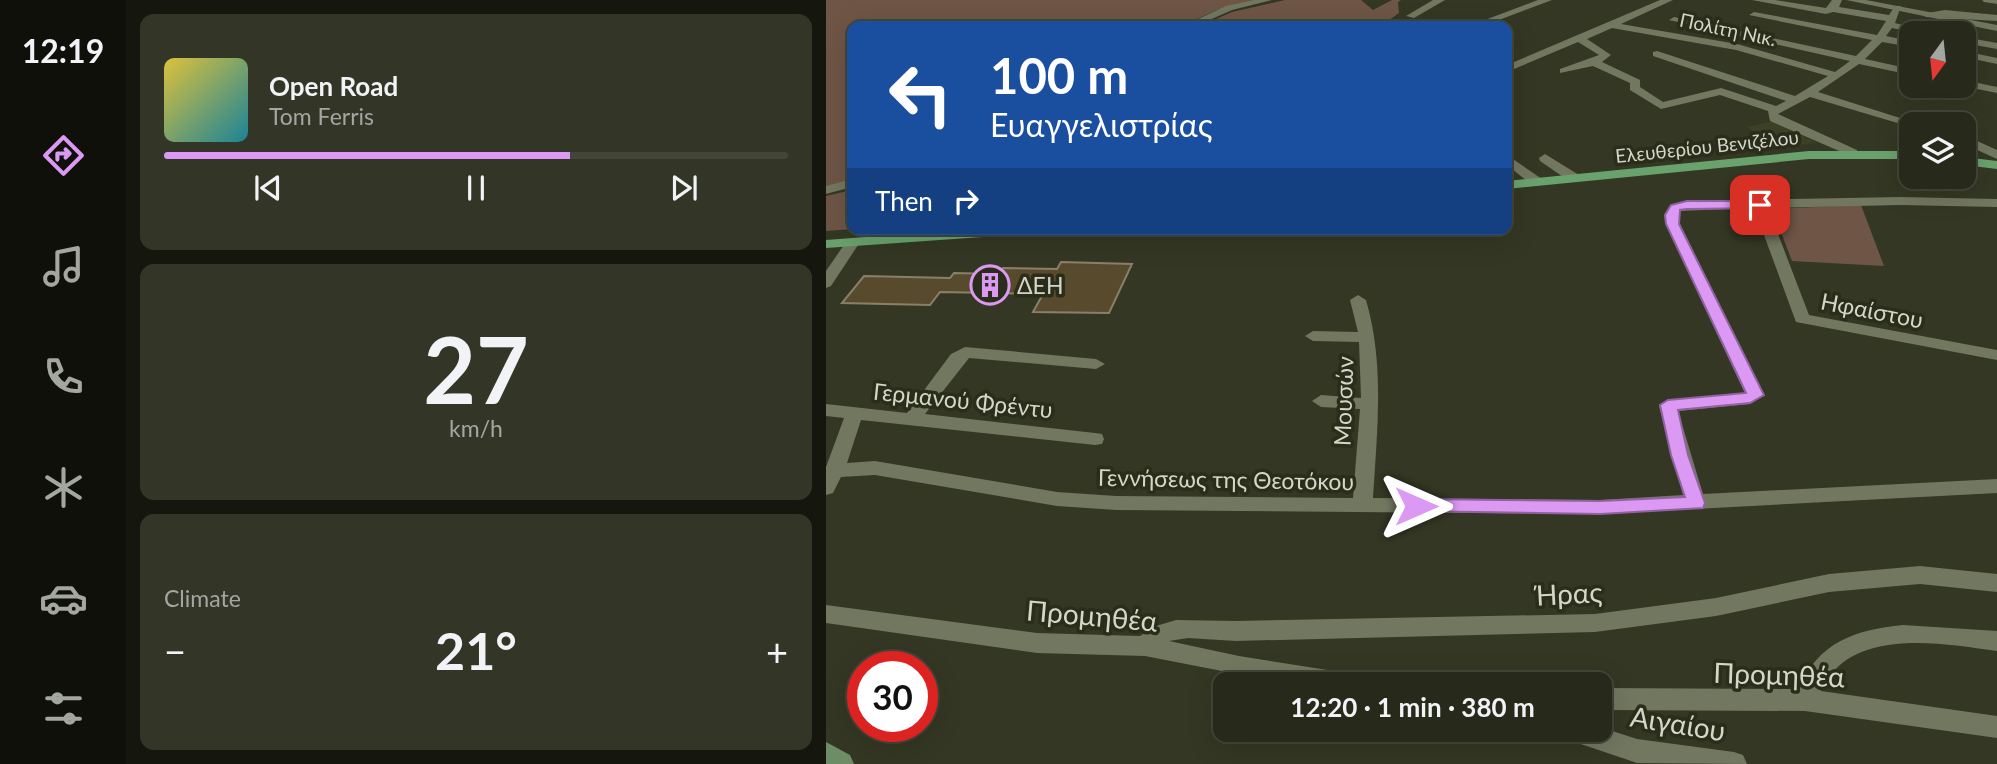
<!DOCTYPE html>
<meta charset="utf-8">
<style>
body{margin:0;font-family:Lato,sans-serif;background:#333527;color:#f1f3f6;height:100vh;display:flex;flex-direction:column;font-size:26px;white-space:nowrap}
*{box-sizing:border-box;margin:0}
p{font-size:23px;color:#a4a6a2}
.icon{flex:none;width:38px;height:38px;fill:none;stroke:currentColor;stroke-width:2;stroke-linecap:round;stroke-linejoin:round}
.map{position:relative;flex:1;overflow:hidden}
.drawer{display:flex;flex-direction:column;gap:14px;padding:14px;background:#15170e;width:700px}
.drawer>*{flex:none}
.banner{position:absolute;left:21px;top:21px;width:665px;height:214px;border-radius:14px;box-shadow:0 7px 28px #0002,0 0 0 2px #434539;background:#1a4fa0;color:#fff;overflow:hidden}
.needle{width:46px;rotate:195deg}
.tools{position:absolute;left:1073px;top:21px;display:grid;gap:14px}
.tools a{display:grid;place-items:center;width:77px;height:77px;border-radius:14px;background:#27291a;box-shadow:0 7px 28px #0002,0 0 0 2px #434539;font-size:35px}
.speed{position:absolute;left:21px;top:651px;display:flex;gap:14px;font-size:35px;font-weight:700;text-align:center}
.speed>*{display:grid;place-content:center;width:91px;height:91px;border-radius:50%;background:#27291a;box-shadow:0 7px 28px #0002,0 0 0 2px #434539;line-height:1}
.speed .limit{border:10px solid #d22;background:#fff;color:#111}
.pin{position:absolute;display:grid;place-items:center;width:60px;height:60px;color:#fff;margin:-30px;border-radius:14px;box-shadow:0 4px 10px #0006}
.me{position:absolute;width:77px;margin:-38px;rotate:90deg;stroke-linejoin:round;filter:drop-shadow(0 0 5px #0008)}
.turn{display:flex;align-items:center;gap:24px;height:147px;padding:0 28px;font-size:32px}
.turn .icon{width:91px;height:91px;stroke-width:2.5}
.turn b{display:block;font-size:49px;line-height:60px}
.then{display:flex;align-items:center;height:66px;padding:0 28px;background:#0003;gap:14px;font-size:26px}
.big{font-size:52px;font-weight:700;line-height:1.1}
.drawer .card{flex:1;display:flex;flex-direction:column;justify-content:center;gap:10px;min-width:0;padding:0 24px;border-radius:14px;background:#333527}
.drawer .dial{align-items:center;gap:0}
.dial b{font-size:91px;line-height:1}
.song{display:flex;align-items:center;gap:21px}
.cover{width:84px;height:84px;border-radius:10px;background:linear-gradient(135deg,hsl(50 70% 55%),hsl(190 70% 35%))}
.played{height:7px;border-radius:4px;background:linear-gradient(90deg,#dc99f4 65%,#434539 65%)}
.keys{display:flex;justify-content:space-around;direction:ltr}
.heat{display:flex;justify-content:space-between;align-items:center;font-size:38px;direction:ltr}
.trip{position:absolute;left:387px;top:672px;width:399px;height:70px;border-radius:14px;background:#27291a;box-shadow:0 7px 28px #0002,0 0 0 2px #434539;font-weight:700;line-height:70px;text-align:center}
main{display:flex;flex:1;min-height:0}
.menu{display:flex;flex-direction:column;width:126px;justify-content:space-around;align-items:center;background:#10100a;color:#a4a6a2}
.menu .icon{width:49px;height:49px}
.menu .selected{color:#dc99f4}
.menu b{font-size:32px;color:#f1f3f6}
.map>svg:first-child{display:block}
.built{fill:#3c4025}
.green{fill:#6e5546}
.building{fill:#584a2d;stroke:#8a806a;stroke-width:2}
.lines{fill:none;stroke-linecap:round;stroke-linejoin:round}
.minor{fill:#727760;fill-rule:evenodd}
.tertiary{fill:#727760;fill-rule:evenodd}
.secondary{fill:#6e8d66;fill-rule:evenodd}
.primary{fill:#6aa26d;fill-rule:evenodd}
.route{fill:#dc99f4;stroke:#8f639f;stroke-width:2}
.labels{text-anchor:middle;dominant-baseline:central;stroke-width:7;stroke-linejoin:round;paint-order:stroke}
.far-street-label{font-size:19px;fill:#d4d6ca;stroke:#2a2d19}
.poi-label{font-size:23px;fill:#d4d6ca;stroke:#2a2d19;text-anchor:start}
.street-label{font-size:23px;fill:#d4d6ca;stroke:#2a2d19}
.near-street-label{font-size:28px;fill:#d4d6ca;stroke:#2a2d19}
</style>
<main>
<nav class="menu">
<b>12:19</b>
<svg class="icon selected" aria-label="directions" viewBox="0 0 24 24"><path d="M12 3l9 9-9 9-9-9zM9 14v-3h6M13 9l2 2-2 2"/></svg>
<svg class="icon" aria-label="music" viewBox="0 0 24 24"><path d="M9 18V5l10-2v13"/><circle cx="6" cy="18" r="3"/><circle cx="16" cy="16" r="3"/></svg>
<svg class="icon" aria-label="phone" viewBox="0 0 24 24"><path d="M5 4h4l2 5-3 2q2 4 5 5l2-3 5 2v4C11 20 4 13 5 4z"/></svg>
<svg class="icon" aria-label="climate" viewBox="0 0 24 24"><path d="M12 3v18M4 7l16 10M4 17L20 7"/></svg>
<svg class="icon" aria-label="car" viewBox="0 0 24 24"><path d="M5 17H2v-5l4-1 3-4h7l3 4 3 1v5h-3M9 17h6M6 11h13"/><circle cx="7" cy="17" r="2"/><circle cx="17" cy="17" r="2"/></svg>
<svg class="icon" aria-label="filters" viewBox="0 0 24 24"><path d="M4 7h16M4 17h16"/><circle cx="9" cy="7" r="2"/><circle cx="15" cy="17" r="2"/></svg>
</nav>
<section class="drawer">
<div class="card">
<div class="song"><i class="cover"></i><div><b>Open Road</b><p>Tom Ferris</p></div></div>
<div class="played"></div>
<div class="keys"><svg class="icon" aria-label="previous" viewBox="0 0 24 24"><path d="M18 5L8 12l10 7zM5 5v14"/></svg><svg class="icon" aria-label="pause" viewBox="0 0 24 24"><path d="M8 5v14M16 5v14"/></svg><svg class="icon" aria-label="next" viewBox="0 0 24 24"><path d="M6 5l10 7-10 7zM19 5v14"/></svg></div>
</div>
<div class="card dial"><b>27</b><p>km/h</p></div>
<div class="card"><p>Climate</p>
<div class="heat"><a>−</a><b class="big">21°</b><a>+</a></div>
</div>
</section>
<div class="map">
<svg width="1171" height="764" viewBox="0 0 1171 764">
<rect width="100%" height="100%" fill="#343723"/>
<path class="built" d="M947,121l44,22 -77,9 -12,-9 31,-8 -12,-8z"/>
<path class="green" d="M0,0h432l-41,10 -36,16h-329v154l-26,7z
M459,0h76l12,10 19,-10h9l-3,2 1,11 -14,10 8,1 -1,2h-192l32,-14z
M26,190v39l-26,2v-35z
M1035,205l23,61 -92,-5 -20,-52z"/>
<path class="building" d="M235,262l71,2 -23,49 -76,-1 10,-18 -103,-2 -10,13 -88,-2 22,-27 86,2 4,-5 45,1 4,-6 54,1z"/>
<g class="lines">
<path class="minor" d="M607,0h12l-31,18 -8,-2z
M712,0h14l-69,26h-14z
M834,0h13l-52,24 116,20 98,28 15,-11 -181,-41 5,-3 182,39 16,-16 -123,-25 5,-3 123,23 9,-14 -53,-9 -7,2 -74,-14h23l51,8 6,-8h10l-3,7 50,8 6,-9h6l-6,17 38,10h-18l-23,-5 -6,8 25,5v6l-29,-5 -17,17 46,10v6l-52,-11 -41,28 101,32h-8v3l-101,-30 -32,17 79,36v6l-4,1 -83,-36 -2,-10 -48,-16 -59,14 -31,-19v-7l-37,-17 -33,7v-4l39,-14 -21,-13 -71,30v-7zM786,28l124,22 92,26 -33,20 -138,-45 -4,1v4l133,45 -10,5 -55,-18 -58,14 -23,-15v-7l-38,-18 9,-7 -24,-16z
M1156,0h15v4l-13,-2z
M1119,10l52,5v6l-71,-4 -5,-3z
M1138,37l33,6v6l-33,-6z
M1138,51l33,7v6l-33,-7z
M1138,80l33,7v6l-35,-7z
M1138,135l33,15v9l-33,-15z
M719,154l34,21v6h-10l-29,-20 -1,-3z
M681,155l35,24v6h-10l-25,-20z
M1074,197l97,2v8l-97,-2 -132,3 41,107 188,35v10l-201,-38 -42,-114 -74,3 -2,4 2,9 84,171 -14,9 -72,7 25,83 294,-15v14l-397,21 -484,-4 -59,-4 -182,-31 -34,2 -8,16 -7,2v-28l18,-49 -18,-2v-12l81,9 44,-59 14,-7 131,12 9,5 -9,5 -127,-11 -44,56 170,19 7,1 2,5 -2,5 -7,1 -234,-25 -14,43 28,-2 182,31 59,4 237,2 7,-89 -39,-2 -9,-6 9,-6 40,3 -2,-56 -46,-1 -8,-5 8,-5 45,1 -8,-32 8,-5 8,5c19,65 11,131 7,198l227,2 83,-5 -24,-89 9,-6 77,-7 -79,-169 -2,-9 6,-10 17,-4z
M27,238l7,4 -29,44 -5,2v-17l22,-32z
M1094,566l77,8v18l-77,-8 -91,8 -113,24 -121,16 -359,9 -48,-3 -19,3 70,15 114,18 8,3 4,7h-76l-144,-28 -108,-3 -211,-30v-18l211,28 103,3 16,-10 20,-6 60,1 359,-7 121,-16 113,-24z
M1077,625l94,6v20c-56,-8 -148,-25 -176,40l176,25v22l-192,-27 -205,-1v-22l198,1c21,-47 56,-59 105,-64z
M774,727l37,12 97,13 9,3 4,9 -110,-1 -74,-25 -3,-8h40z"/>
<path class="tertiary" d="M428,0h18l-40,10 -36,16h-13l43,-20z
M1020,0h20l131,25v6z
M26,179v8l-26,7v-8z"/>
<path class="secondary" d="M0,742l24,13 4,9h-28z"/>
<path class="primary" d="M983,151h102v8h-102l-302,30v-8z
M1138,157l33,4v8l-33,-4z
M148,229h71l-7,4 -212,15v-8z"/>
</g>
<path class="route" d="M861,201h73l6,4 -6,3 -73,1 -7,1 -1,14 85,171 -14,8 -72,7 10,45 17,48 -2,5 -103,6 -191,-3 -2,-5 2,-5 7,-2 184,2 85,-4 -14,-42 -11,-50 8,-5 78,-7 -80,-169 -1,-9 6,-10z"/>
<defs>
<g id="building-ring" transform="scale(2.0125)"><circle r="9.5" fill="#2a2d19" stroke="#dc99f4" stroke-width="1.5"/><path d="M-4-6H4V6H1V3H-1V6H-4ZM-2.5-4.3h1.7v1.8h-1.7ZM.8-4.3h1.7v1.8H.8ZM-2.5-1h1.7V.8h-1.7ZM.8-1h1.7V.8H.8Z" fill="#dc99f4"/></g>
</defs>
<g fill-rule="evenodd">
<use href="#building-ring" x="164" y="285"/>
</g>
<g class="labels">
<g class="far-street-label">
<text transform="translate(902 29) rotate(12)">Πολίτη Νικ.</text>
<text transform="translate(881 146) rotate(-6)">Ελευθερίου Βενιζέλου</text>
</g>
<g class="poi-label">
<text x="191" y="285">ΔΕΗ</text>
</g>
<g class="street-label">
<text transform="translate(1046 310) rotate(11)">Ηφαίστου</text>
<text transform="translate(137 400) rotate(6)">Γερμανού Φρέντυ</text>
<text transform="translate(517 401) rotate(-88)">Μουσών</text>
<text transform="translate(400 479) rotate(1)">Γεννήσεως της Θεοτόκου</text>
</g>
<g class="near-street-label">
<text transform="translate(743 593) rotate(-3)">Ήρας</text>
<text transform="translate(266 615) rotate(5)">Προμηθέα</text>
<text transform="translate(953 674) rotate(2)">Προμηθέα</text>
<text transform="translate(852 723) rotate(9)">Αιγαίου</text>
</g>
</g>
</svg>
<div class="tools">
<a><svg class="needle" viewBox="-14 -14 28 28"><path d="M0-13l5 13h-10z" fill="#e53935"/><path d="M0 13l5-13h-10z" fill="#a4a6a2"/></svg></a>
<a><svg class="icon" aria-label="layers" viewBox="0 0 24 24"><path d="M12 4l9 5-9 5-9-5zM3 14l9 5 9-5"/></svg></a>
</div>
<div class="speed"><div class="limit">30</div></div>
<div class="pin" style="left:934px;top:205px;background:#d93025"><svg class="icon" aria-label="arrive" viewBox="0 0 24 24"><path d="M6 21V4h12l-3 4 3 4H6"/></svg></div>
<svg class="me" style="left:590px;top:506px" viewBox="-20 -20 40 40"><path d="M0-17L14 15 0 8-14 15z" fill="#dc99f4" stroke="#fff" stroke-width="4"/></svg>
<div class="trip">12:20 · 1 min · 380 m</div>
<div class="banner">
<div class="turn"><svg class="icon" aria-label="left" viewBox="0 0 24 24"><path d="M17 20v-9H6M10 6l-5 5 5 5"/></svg><div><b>100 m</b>Ευαγγελιστρίας</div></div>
<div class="then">Then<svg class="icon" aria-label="right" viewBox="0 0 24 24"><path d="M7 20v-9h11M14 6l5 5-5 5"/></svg></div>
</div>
</div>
</main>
